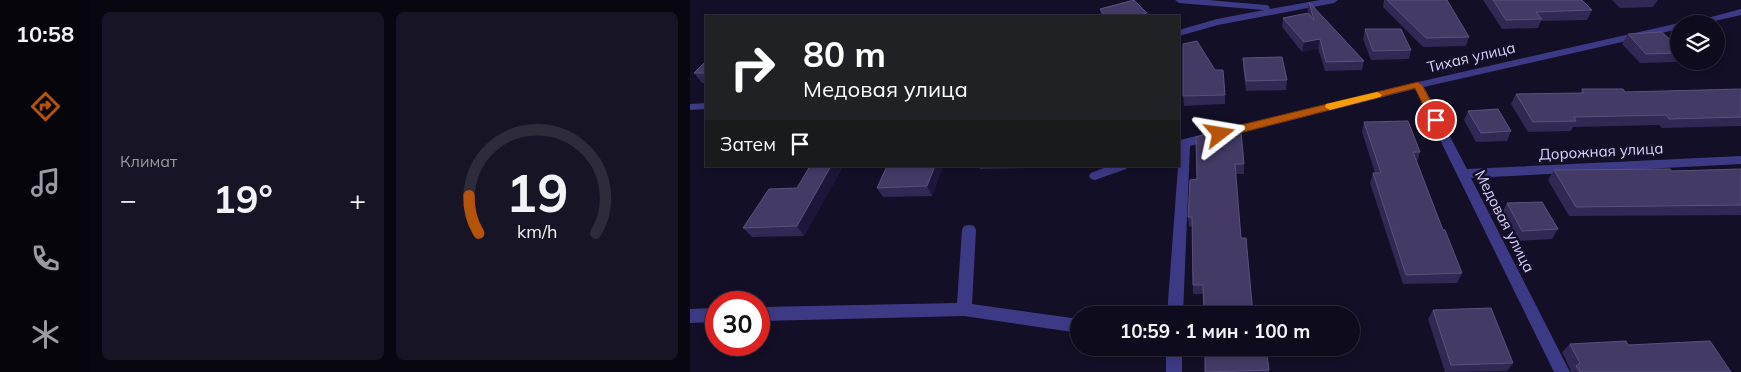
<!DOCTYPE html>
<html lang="ru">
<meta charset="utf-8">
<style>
body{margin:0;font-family:Mulish,sans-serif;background:#171425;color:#f1f3f6;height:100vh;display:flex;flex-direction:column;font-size:19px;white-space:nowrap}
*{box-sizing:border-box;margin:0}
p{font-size:16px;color:#9b9ba3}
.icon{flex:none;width:28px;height:28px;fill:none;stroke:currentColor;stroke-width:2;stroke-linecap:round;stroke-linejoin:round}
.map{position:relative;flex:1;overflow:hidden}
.panel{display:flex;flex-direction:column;gap:12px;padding:12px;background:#08060f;width:600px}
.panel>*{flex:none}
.hud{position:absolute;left:15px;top:15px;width:475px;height:152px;border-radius:0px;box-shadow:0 2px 8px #0003,0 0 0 1px #2e2b3b;background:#202124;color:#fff;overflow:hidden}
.buttons{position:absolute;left:980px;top:15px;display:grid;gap:10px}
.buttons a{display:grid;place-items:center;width:55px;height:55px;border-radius:50%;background:#0e0b1c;box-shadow:0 2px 8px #0003,0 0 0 1px #2e2b3b;font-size:25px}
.speed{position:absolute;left:15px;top:291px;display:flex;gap:10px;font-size:25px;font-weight:700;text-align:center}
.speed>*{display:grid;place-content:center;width:65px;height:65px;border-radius:50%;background:#0e0b1c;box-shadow:0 2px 8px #0003,0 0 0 1px #2e2b3b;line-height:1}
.speed .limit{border:8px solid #d22;background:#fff;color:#111}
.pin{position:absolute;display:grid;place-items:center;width:42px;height:42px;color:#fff;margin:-21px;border:2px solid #fff;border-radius:50%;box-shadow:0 1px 5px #0007}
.me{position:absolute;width:55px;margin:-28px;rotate:76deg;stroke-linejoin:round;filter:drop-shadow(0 0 4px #0008)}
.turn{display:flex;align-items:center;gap:18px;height:105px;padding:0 15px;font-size:22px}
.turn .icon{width:65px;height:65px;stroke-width:2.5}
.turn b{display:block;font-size:35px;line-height:42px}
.then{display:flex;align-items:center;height:48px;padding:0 15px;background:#0003;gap:10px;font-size:19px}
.big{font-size:38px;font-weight:700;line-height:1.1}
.panel .widget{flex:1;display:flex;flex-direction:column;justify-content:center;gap:8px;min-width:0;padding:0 18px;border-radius:8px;background:#171425}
.panel .dial{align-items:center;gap:0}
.dial svg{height:130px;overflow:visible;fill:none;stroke:#2e2b3b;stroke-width:7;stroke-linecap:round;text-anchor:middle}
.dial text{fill:#f1f3f6;stroke:none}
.heat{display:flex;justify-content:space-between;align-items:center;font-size:28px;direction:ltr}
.panel .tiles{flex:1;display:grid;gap:12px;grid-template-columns:repeat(2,1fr)}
.trip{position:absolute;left:380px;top:306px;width:290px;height:50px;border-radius:25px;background:#0e0b1c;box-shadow:0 2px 8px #0003,0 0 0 1px #2e2b3b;font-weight:700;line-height:50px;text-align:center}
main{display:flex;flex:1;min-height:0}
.tabs{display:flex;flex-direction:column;width:90px;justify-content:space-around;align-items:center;background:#06040b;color:#9b9ba3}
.tabs .icon{width:35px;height:35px}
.tabs .on{color:#b45309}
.tabs b{font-size:22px;color:#f1f3f6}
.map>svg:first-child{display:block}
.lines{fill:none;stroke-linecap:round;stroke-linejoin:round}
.minor{fill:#3d3a85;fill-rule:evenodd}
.wall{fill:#312854}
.shaded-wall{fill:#1d163a}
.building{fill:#433a66;stroke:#5a527e}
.route{fill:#b45309;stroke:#753606}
.slow{fill:#f59e0b}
.labels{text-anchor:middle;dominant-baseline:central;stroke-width:5;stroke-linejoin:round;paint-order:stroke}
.street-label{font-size:15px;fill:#d9d4ff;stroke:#130f26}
</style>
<main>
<nav class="tabs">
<b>10:58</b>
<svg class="icon on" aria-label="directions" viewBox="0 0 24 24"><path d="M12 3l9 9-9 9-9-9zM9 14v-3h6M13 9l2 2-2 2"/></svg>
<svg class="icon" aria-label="music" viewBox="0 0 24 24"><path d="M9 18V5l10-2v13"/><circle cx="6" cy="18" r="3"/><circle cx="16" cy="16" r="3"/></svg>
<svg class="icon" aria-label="phone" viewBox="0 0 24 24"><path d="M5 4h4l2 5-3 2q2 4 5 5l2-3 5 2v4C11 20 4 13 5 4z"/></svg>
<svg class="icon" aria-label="climate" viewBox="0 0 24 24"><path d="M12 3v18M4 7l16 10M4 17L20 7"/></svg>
</nav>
<section class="panel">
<div class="tiles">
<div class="widget"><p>Климат</p>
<div class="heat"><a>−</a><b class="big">19°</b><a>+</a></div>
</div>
<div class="widget dial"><svg viewBox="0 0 100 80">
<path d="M14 69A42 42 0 1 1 86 69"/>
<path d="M14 69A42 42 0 0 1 8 46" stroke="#b45309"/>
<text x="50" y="56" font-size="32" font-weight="700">19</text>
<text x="50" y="72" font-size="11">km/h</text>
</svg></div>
</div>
</section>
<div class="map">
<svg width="1051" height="372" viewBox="0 0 1051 372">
<rect width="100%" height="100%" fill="#130f26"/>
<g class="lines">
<path class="minor" d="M485,0h33l58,5 3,1 1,3 50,-9h18l-4,3 -116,22 -39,11v-6l38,-11 47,-9 -85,-7z
M1051,9v6l-39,9h-17z
M989,23l2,1h-2v5l-255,58 43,82 274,-13v8l-270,14 99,194h-16l-139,-283 -225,57 -7,169h-16l13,-175 238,-58z
M16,103v6l-16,1v-6z
M419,166h19l-2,3 -31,11 -4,-1 -2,-3 2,-3z
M279,225l5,1 2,4 -4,74 107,15v14l-115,-17 -205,5v-14l198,-4 5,-73 2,-4z
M26,308v14l-26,1v-14z
M476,348h16v24h-16z"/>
</g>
<path class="wall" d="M694,0h63l22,37 -3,9 -43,1 -40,-40z
M793,0h99l10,10 -5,10 -46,1 -3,7 -36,1z
M922,0h46l-5,7 -33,1z
M619,2l55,59 -2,9 -37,1 -7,-23 -16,4 -20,-25 1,-9 26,-4 -1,-3z
M410,9l47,4v3h-46z
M675,29l46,21 -2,9 -38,1 -8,-21z
M938,34l51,14v12l-2,2 -37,1 -18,-19z
M553,58l44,22 -1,10 -40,1 -3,-24z
M16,61v22h-4l-8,-10z
M892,89l43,3 116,-3v37l-79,2 -3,-3 -86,2 -2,4 -43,1 -17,-28 5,-10 64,-1z
M535,95v9l-41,2 -1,-10z
M778,111l43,20 -4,10 -31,1 -12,-22z
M674,122l56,30 -3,10 26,68 19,43 -5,10 -54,1 -33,-101 3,-10h2l-13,-41z
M506,137l48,27v10h-9l-31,141 -1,-21h-10l-1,-68 -3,1 -1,-10 9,-38z
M120,166h55l-23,2 -38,68 -52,1 -9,-9 54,-40z
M197,166h56l-11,30 -49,1 -6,-9z
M288,166h49l-1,2 -46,1z
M1051,169v46l-172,1 -21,-36 6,-10 117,1z
M817,203l51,26 -6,10 -36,2 -14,-28z
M743,310l80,53 -6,8 -62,1 -17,-53z
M880,344l58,1 103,27h-161l1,-1 -9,-19z
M579,370v2h-64z"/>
<path class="shaded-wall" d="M457,13v3h-11z
M630,39l-2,9 -16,4 2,-10z
M141,166h10l1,2 -38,68 -7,-10z
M245,166h8l-11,30 -5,-10z"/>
<path class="building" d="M444,0l13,13 -11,3h-31l-5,-7z
M697,0h60l22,37 -43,1z
M803,0h89l10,10 -56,2 6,7 -36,1z
M619,2l55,59 -38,1 -6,-23 -16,3 -21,-24 25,-5 6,7z
M675,29h36l10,21 -38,1z
M972,32l17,16v5l-33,1 -18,-20z
M507,41l18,29h8l2,25 -42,1v-52z
M592,57l5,23 -41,1 -3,-23z
M16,61v12h-12z
M892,89h41l2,3 116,-3v28l-72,2 -3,-4 -92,2 2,4 -43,1 -17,-28 68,-1z
M808,109l13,22 -30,2 -13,-22z
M718,121l12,31h-7l30,78h2l17,43 -56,2 -33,-102h8l-17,-51z
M551,132l3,32h-9l6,74h5l7,76h10v1h-59l-1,-30h-10l-1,-68h-4l2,-37 7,-1 -1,-42 14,-4z
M120,166h21l-34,60 -54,2 26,-39 28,-1z
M197,166h48l-8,20 -50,2z
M980,169l1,2 70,-2v36l-165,2 -22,-37z
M852,202l16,27 -36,2 -15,-28z
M801,308l22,55 -62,2 -18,-55z
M936,341l2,4 82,-4 21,31h-151l-4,-6 4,-3 -10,-19z
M515,348h61l3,22 -64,2z"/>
<path class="route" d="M728,82l4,3 19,35 -2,3h-7l-17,-35 -195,50 -5,-4 5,-4z"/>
<path class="slow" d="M687,92l5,3 -2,2 -50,13 -5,-3 1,-3z"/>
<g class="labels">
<g class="street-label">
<text transform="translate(781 57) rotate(-13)">Тихая улица</text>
<text transform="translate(911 151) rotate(-3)">Дорожная улица</text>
<text transform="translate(815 221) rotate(63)">Медовая улица</text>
</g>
</g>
</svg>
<div class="buttons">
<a><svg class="icon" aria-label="layers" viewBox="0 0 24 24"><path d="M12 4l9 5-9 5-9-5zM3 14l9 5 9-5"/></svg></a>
</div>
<div class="speed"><div class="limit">30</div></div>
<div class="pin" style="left:746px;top:120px;background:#d93025"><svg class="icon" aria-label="arrive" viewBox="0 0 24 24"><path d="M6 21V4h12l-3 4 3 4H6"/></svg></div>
<svg class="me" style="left:530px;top:134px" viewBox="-20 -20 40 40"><path d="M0-17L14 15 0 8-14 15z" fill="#b45309" stroke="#fff" stroke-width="4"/></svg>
<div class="trip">10:59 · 1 мин · 100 m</div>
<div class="hud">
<div class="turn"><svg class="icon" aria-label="right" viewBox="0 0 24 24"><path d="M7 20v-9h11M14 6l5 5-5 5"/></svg><div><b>80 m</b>Медовая улица</div></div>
<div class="then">Затем<svg class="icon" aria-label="arrive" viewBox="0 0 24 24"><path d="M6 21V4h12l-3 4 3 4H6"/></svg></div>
</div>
</div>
</main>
